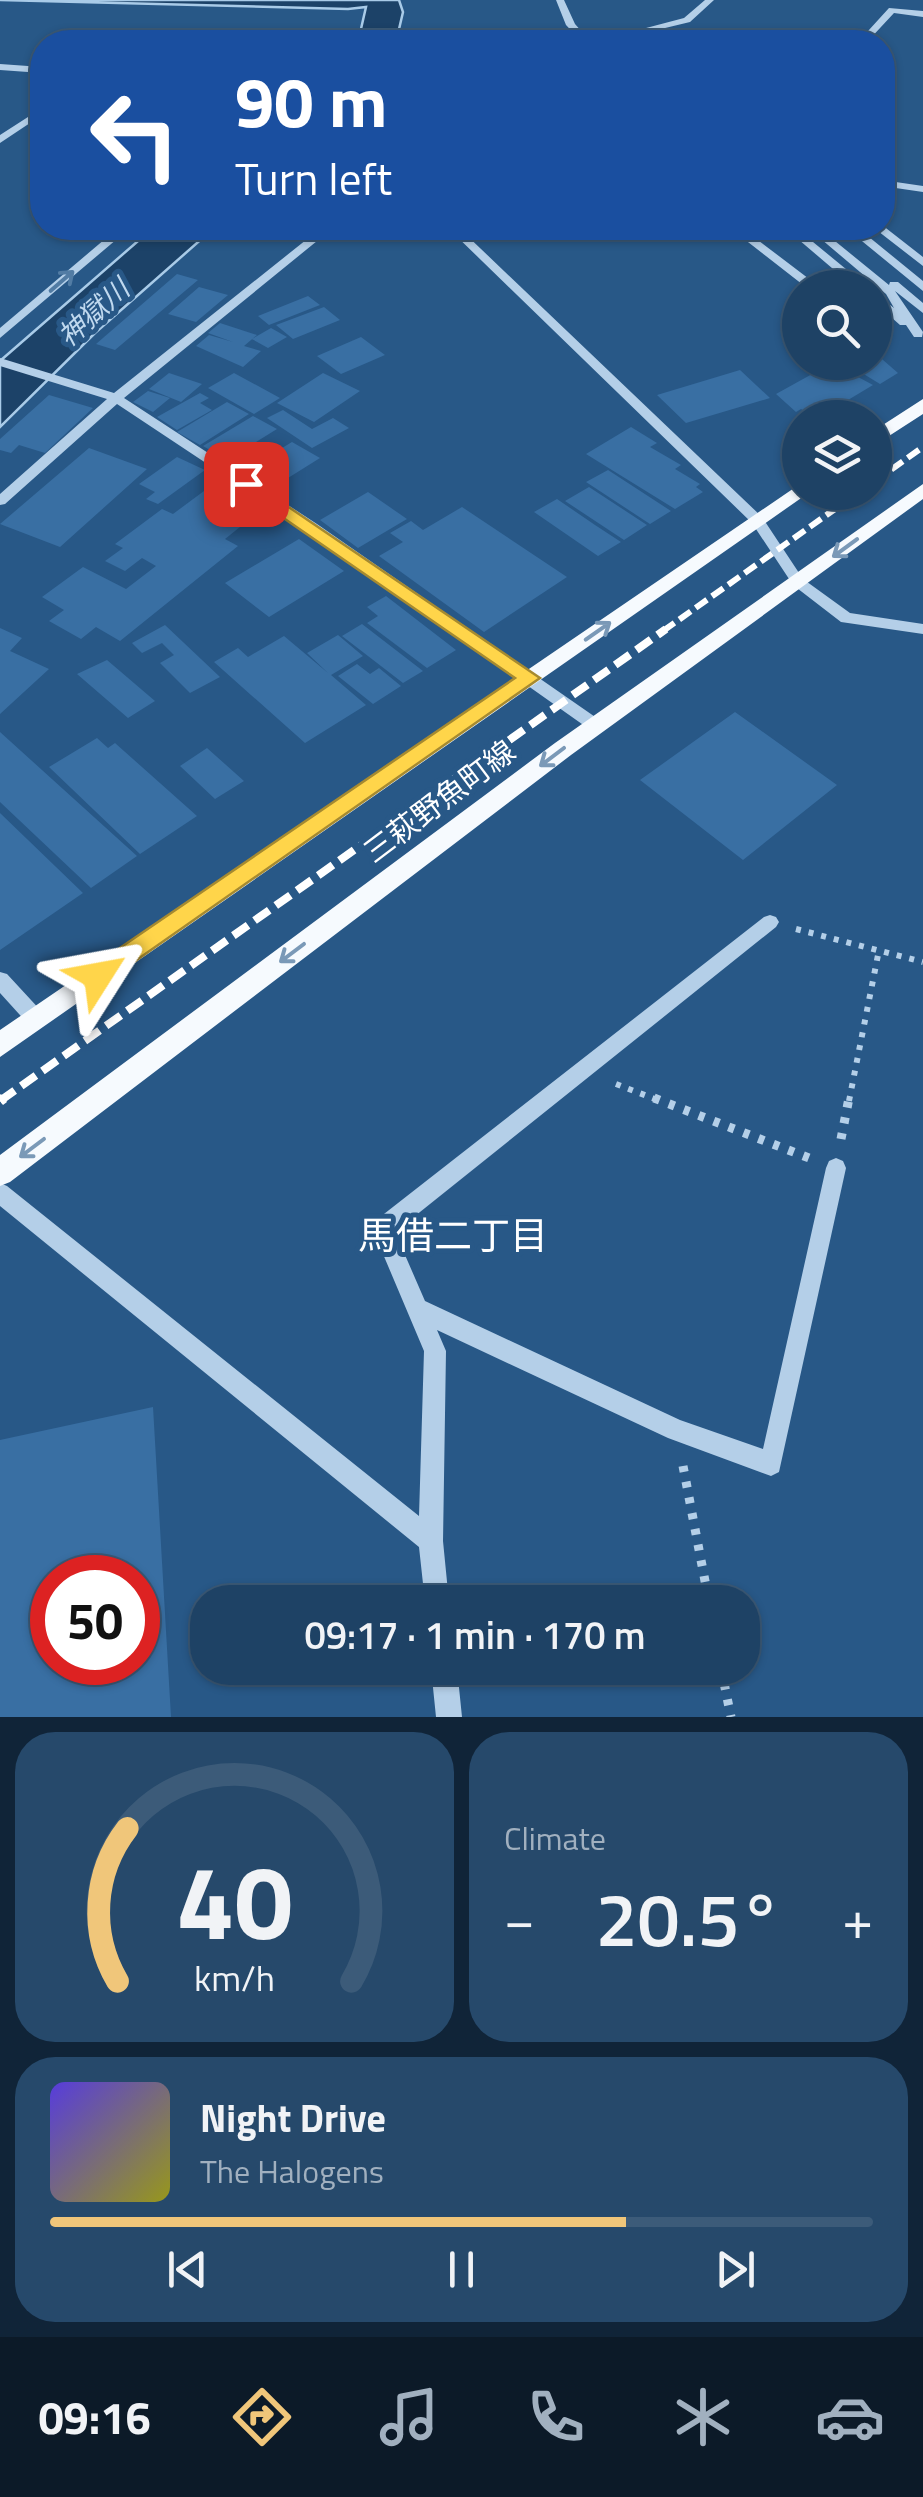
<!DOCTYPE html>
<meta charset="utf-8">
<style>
body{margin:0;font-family:"Titillium Web","Noto Sans JP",sans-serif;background:#26496b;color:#f1f3f6;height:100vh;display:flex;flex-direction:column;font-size:38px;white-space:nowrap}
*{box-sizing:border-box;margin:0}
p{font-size:32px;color:#a1b0bf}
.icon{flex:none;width:55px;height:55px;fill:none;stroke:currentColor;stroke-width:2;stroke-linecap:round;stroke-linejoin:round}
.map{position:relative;height:1717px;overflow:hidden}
.sheet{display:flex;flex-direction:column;gap:15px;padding:15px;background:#102438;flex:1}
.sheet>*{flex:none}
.banner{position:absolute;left:30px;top:30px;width:865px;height:210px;border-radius:40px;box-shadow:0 2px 8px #0004,0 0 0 2px #3c5b79;background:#1a4fa0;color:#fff;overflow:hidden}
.fabs{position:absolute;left:782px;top:270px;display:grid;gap:20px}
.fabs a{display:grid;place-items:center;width:110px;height:110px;border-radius:50%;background:#1e4265;box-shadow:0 2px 8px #0004,0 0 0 2px #3c5b79;font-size:50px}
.speed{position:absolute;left:30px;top:1555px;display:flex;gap:20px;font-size:50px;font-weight:700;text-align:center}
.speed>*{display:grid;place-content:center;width:130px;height:130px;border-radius:50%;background:#1e4265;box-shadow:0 2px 8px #0004,0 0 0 2px #3c5b79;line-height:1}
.speed .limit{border:15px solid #d22;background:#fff;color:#111}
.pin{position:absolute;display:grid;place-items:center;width:85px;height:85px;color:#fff;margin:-42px;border-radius:20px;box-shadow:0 5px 15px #0006}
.me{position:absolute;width:110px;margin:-55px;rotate:56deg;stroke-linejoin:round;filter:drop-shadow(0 0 8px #0008)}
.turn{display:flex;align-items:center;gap:35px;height:210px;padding:0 40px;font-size:45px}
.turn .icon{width:130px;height:130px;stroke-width:2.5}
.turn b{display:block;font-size:70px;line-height:85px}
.big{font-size:75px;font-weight:600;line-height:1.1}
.sheet .card{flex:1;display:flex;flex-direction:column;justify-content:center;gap:15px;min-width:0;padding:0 35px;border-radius:40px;background:#26496b}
.sheet .dial{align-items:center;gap:0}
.dial svg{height:260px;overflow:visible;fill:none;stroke:#3c5b79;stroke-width:7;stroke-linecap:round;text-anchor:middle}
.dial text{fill:#f1f3f6;stroke:none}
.song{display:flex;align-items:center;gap:30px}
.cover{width:120px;height:120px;border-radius:15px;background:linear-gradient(135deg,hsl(250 70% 55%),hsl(60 70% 35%))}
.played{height:10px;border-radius:5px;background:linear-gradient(90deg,#f0c67a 70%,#3c5b79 70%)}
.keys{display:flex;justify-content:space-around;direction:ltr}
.heat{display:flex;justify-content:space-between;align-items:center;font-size:55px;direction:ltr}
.sheet .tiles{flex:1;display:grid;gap:15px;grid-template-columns:1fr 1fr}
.card:last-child{grid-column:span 2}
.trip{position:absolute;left:190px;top:1585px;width:570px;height:100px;border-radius:40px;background:#1e4265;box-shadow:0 2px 8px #0004,0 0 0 2px #3c5b79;font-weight:600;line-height:100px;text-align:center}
.menu{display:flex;height:160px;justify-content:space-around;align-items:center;background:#0c1a28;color:#a1b0bf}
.menu .icon{width:70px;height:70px}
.menu .current{color:#f0c67a}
.menu b{font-size:45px;color:#f1f3f6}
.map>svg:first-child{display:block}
.water{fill:#1c4268;stroke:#a9cbe8;stroke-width:2.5}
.building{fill:#396fa3;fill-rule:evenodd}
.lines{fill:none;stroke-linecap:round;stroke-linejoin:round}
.path-far1{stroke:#b4cfe8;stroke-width:6;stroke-dasharray:5 8;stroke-linecap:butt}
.path{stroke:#b4cfe8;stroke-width:9;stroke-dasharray:6 10;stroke-linecap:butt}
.minor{fill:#b4cfe8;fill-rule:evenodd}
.major{fill:#f6fafe;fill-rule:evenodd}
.rail-far2{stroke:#fff;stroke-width:6;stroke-dasharray:14 6;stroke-linecap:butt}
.rail-far1{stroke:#fff;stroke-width:8;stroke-dasharray:18 8;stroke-linecap:butt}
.rail{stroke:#fff;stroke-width:10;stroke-dasharray:22 10;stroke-linecap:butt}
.oneway{stroke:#527ca4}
.oneway2{stroke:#7a99b7}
.route{fill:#ffd54a;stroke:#a68a30;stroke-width:2.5}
.labels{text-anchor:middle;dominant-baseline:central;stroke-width:10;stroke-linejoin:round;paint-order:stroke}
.far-water-label{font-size:28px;font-style:italic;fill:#c0d9ef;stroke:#285887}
.street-label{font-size:30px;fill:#fff;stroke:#285887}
.near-neighbourhood-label{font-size:38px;fill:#fff;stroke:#285887}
</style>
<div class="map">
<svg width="923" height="1717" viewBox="0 0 923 1717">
<rect width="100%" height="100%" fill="#285887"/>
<path class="water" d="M0,0h399l4,12 -7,30h-38l8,-35 -18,2z
M153,228h61l-119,105 -95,94v-66z"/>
<path class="building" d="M177,274l21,6 -83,70 -19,-6z
M199,287l29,8 -32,27 -28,-8z
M308,296l12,9 -51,20 -11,-9z
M324,307l16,13 -47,19 -17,-14z
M220,323l37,12 -13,11 17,5 -18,16 -47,-21 13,-11 24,7 -25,-9z
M271,328l16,9 -19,11 -16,-9z
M361,337l24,18 -44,19 -24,-18z
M875,353l23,20 -18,11 -36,-22h31z
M832,363l41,22 -55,33 -17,-9 -5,3 -20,-18z
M740,370l30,28 -84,25 -29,-28z
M169,373l33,11 -21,18 -32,-13z
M234,373l46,25 -26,16 -46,-26z
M323,373l37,18 -46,31 -37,-19z
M148,391l22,7 -17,14 -20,-10z
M200,393l9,5 -9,5 12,7 -35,20 -20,-13z
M49,395l44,13 -48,45 -26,-8 -8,8 -11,-3v-11z
M227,402l22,12 -49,31 -23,-13z
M283,410l29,19 21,-11 16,10 -37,20 -45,-30z
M253,416l24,13 -50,31 -24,-14z
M631,427l26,16 -7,4 31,18 -6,4 25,15 -4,3 7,5 -28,17 -89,-55z
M292,442l28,16 -48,30 -28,-17z
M89,448l58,21 -87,78 -60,-23z
M177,457l28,13 -47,34 -12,-5 9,-7 -16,-8z
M608,470l63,41 -21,13 -64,-42z
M589,487l58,38 -23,15 -59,-39z
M204,491l51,24 -30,24 13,7 -118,95 -24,-14 -15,12 -32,-18 15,-11 -22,-13 41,-30 43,22 30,-23 -14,-8 -17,13 -20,-10 18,-13 -8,-4 47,-35 11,5z
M368,492l39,27 -49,29 -38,-28z
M557,499l38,26 26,17 -23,14 -64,-44z
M462,507l105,70 -83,55 -105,-76 24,-14 -13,-9 21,-12 12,9z
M299,539l45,32 -75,46 -44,-34z
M386,596l70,54 -29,18 -60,-45 11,-7 -11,-9z
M362,624l61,47 -20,12 -61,-47z
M165,625l55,52 -30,16 -30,-30 14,-8 -12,-12 -20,10 -10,-10z
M0,628l22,10 -12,13 39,18 -49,45z
M338,635l25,21 -32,19 35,30 -61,38 -91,-81 24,-14 10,9 36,-21 44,37 -21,-20z
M107,660l48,41 -27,17 -51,-44z
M357,664l13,10 9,-6 22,18 -28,18 -35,-28z
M735,712l102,73 -94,75 -103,-80z
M0,732l137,124 -46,32 -91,-86z
M97,738l11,10 7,-5 82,73 -57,38 -91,-87z
M207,748l37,33 -29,18 -35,-33z
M0,813l83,80 -83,57z
M153,1407l18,310h-171v-277zM52,1578h86v84h-86z"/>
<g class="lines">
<path class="path-far1" d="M796,929l127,33
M616,1084l44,17
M849,1101l30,-151"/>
<path class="path" d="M654,1098l155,60
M841,1139l8,-41
M683,1466l26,136
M721,1668l10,49"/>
<path class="minor" d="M556,0h8l11,24 16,18h-9l-16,-17z
M705,0h9l-24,22 -83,20h-14l91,-24z
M889,8l34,3v6l-29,-4 -27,29h-9z
M0,64l42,3v6l-42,-3z
M42,108v7l-42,28v-8z
M882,180l41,6v6l-41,-6z
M882,225l41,32v9l-49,-38z
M118,228h12l-130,110v-10z
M321,228h12l-209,170 193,126 284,197 2,4 -2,4h-12l-282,-199 -190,-126 -112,100 -5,1v-11l107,-95 -107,-33v-8l114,35z
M448,228h11l303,289 41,62 47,34 73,11v10l-82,-12 -48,-37 -41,-62z
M730,228h12l79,60h-14z
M785,228h11l73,60 -16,-3 -29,3 22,-8z
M808,228h11l70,57 1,-3h8l25,21v10l-28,-22 28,41 -1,5h-8l-8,-12h-6l-25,-22v-10l19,15 -8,-14z
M846,228h12l65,53v10z
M770,915l6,2 3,5 -3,5 -381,305 30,69 255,119 83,29 63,-281 3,-7 7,-3 7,3 3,7 -67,304 -8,4 -103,-38 -231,-108 9,21 -3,190 6,61h-24l-6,-55 -419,-341v-23l7,3 412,330 5,-165 -52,-123 3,-7 389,-304z
M0,972l7,2 36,39 3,6 -3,6 -7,2 -7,-2 -29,-32z
M431,1668h26l5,49h-26z"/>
<path class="major" d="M923,399v15l-48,31v-15z
M800,484v8l7,2 -807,563v-27z
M923,484v15l-352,256 -561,427 -10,4v-31l555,-412z"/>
<path class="rail-far2" d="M875,481l48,-34
M663,631l196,-139"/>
<path class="rail-far1" d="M0,1101l666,-472"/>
<path class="rail" d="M0,1101l4,-3"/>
</g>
<defs><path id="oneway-shaft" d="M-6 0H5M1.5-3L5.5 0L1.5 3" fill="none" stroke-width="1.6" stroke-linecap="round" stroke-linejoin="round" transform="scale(2.5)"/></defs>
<use class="oneway" href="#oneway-shaft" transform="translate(62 281) rotate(-41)"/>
<g class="oneway2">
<use href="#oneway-shaft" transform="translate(845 548) rotate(144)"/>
<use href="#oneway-shaft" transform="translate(598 631) rotate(-35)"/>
<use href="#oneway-shaft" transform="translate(552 757) rotate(143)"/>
<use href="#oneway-shaft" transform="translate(292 953) rotate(143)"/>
<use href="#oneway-shaft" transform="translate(32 1148) rotate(143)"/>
</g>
<path class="route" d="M246,478l294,200 -442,309 -9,-3 -4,-8 4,-7 426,-291 -275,-190v-8z"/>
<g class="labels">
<g class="far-water-label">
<text transform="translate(93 312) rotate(-42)">神獄川</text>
</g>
<g class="street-label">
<text transform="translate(439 801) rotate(-37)">三萩野魚町線</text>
</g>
<g class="near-neighbourhood-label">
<text x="453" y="1235">馬借二丁目</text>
</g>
</g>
</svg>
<div class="fabs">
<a><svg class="icon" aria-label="search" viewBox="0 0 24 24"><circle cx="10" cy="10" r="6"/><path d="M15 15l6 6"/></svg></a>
<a><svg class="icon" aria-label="layers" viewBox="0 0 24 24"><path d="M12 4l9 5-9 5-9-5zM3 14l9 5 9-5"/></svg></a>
</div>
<div class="speed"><div class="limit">50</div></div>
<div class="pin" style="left:246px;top:484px;background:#d93025"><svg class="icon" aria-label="arrive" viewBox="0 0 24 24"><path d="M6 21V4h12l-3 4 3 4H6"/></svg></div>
<svg class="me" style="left:98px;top:976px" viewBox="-20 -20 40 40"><path d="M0-17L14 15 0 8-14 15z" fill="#ffd54a" stroke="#fff" stroke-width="4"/></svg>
<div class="trip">09:17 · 1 min · 170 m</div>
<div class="banner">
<div class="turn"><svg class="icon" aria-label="left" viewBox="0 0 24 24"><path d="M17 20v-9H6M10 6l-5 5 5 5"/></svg><div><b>90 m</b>Turn left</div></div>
</div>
</div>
<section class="sheet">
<div class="tiles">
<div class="card dial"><svg viewBox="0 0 100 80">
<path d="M14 69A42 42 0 1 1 86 69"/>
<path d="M14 69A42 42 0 0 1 17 22" stroke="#f0c67a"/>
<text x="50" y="56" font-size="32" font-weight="700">40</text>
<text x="50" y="72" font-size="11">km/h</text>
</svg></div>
<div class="card"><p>Climate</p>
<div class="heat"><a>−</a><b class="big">20.5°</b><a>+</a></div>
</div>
<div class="card">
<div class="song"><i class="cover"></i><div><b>Night Drive</b><p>The Halogens</p></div></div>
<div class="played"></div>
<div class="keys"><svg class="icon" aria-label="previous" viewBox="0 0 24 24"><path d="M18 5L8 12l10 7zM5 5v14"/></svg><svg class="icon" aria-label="pause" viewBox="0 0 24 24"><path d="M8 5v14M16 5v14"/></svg><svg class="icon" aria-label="next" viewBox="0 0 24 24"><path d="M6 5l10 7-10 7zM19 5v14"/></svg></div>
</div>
</div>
</section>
<nav class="menu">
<b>09:16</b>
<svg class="icon current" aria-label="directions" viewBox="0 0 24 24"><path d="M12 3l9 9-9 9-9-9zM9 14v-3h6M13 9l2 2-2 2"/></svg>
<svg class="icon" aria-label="music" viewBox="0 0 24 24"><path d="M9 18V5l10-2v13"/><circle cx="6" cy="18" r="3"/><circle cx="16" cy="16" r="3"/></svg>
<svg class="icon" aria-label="phone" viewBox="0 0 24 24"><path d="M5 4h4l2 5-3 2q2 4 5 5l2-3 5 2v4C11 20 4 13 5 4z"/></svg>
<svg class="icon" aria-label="climate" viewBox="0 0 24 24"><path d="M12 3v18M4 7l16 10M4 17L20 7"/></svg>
<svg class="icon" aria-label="car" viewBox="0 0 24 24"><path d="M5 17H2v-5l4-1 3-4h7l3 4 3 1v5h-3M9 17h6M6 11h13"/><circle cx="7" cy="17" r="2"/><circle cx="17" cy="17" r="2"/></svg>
</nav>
